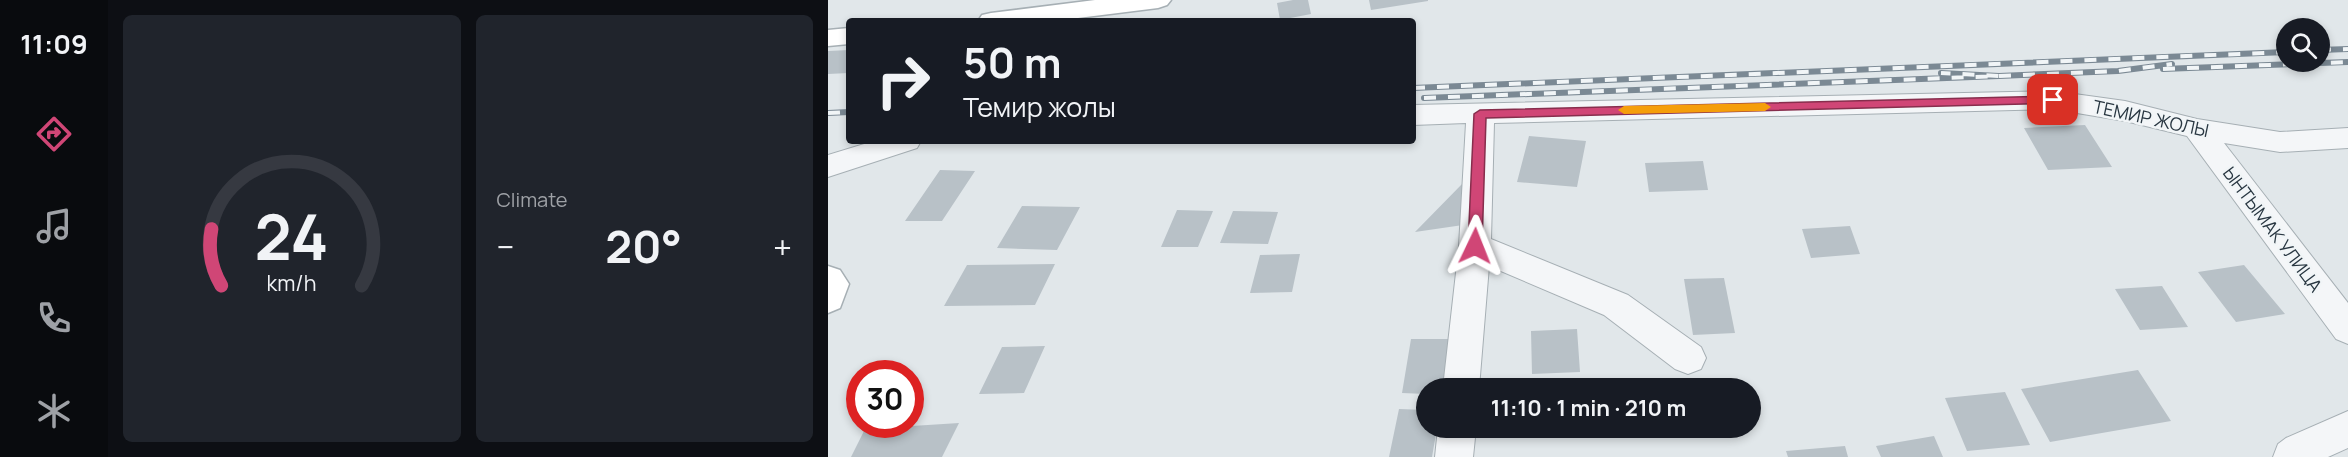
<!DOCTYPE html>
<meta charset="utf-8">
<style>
body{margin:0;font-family:Manrope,sans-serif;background:#20242c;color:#f1f3f6;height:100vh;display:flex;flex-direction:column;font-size:22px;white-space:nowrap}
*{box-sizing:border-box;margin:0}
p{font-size:20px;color:#9ea1a6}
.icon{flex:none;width:33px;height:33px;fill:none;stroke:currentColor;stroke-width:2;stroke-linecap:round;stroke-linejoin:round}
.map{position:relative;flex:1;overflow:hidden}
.drawer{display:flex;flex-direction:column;gap:15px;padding:15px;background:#0d0f14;width:720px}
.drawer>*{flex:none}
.guide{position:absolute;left:18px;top:18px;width:570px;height:126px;border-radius:6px;box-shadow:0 3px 9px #0003;background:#171b24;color:#f1f3f6;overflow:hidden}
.controls{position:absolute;left:1448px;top:18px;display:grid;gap:12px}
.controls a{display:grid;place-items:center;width:54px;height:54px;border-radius:50%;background:#171b24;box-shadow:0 3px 9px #0003;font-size:30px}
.speed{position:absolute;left:18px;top:360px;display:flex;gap:12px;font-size:30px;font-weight:700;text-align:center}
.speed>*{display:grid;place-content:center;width:78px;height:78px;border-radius:50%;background:#171b24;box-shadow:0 3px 9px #0003;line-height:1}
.speed .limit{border:9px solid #d22;background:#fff;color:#111}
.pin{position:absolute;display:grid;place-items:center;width:51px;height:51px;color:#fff;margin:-26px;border-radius:12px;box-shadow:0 3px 9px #0006}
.me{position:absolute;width:66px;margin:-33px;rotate:2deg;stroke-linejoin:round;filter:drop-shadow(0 0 4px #0008)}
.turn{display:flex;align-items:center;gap:21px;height:126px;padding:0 18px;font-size:27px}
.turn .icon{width:78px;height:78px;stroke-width:2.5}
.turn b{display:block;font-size:42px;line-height:51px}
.big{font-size:45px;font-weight:700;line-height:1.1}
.drawer .widget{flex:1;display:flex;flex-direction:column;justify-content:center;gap:9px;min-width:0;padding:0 21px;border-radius:9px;background:#20242c}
.drawer .dial{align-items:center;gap:0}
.dial svg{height:156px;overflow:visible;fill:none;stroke:#363941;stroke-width:7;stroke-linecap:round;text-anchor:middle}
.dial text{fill:#f1f3f6;stroke:none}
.heat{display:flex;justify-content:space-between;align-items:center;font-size:33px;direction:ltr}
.drawer .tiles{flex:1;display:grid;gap:15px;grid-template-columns:repeat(2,1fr)}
.trip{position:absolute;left:588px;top:378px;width:345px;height:60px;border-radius:30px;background:#171b24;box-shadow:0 3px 9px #0003;font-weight:700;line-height:60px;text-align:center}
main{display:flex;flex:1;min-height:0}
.dock{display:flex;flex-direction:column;width:108px;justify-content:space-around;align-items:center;background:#090b0e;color:#9ea1a6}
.dock .icon{width:42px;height:42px}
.dock .active{color:#d04676}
.dock b{font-size:27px;color:#f1f3f6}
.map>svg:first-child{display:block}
.building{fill:#b8c1c7}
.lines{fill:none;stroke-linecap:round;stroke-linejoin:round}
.street-casing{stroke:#a6afb4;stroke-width:2}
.secondary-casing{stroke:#a6afb4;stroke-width:3}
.street{fill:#f4f6f8;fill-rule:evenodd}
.secondary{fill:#fff;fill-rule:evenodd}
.rail-casing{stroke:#7b8994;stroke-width:6}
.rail{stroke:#f1f5f7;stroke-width:4;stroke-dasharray:12;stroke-linecap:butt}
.route{fill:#d04676;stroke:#872e4d;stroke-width:1.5}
.slow{fill:#f59e0b}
.labels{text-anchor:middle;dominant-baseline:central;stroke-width:5;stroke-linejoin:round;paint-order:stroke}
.street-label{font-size:18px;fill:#293742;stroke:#f1f5f7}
</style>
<main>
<nav class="dock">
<b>11:09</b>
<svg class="icon active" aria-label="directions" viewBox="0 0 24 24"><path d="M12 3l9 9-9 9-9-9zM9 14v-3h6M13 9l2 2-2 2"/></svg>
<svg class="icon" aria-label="music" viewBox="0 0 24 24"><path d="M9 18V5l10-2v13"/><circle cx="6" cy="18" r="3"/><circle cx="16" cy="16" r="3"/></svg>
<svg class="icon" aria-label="phone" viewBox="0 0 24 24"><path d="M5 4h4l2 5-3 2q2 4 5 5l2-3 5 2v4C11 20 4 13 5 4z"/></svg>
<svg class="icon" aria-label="climate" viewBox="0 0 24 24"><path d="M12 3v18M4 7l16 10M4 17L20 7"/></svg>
</nav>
<section class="drawer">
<div class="tiles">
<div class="widget dial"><svg viewBox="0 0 100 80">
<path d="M14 69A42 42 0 1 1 86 69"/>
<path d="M14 69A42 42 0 0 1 9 40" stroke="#d04676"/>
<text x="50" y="56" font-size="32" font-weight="700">24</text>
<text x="50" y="72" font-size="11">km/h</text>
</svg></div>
<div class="widget"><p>Climate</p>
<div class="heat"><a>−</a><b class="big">20°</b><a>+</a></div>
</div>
</div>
</section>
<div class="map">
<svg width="1520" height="457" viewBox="0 0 1520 457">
<rect width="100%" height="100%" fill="#e1e7ea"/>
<path class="building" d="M465,0h15l3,14 -31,6 -3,-17z
M541,0h59v1l-57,9z
M21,50v23l-21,1v-23z
M1257,125l27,42 -64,3 -24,-42z
M701,136l57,5 -9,46 -60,-5z
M875,161l5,29 -59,2 -4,-29z
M112,170l35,1 -33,50h-37z
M635,183v42l-48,7z
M194,206l58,1 -23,43 -60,-2z
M349,210l36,1 -15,36h-37z
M405,211l45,1 -10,32 -48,-1z
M1022,226l10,28 -49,4 -9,-29z
M472,254l-8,38 -42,1 10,-38z
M227,264l-20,41 -91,1 23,-41z
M1416,265l41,49 -49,8 -38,-50z
M896,278l11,55 -42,2 -9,-56z
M1334,286l26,41 -48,3 -25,-41z
M749,329l3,43 -48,2 -1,-43z
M583,339h45l-6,49h-24v6l-24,-1z
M217,346l-21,47 -45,1 23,-47z
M1310,370l33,51 -121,21 -29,-53z
M1177,392l25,53 -63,6 -22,-53z
M571,409l27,1v18h11l-5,29h-43z
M131,423l-17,34h-91l14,-28z
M1106,436l9,21h-62l-5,-11z
M1017,446l3,11h-60l-2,-6z"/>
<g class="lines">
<g class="street-casing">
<path id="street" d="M1225,91l72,10 72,18 83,13 68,-4v20l-68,4 -56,-9 124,160v41l-12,-5 -149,-203 -62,-15 -72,-12 -559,14 -3,116 137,56 73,52 5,11 -5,11 -13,5 -13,-5 -71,-54 -115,-49 -10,122h-36l16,-142 7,-123 -53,2v-20z
M46,141h47l-4,7 -89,29v-22z
M1520,411v37l-20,9h-55l5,-13 8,-6z
M610,428h38l-3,29h-38z"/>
</g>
<g class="secondary-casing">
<path id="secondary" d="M267,0h76l-4,5 -9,3 -104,13h-76l4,-6 9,-2z
M21,28v16l-21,2v-16z
M0,266l12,4 9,14 -9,24 -12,5z"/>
</g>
<use href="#street" class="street"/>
<use href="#secondary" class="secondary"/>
<g class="rail-casing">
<path id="rail" d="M1491,50l29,-1
M1335,69l185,-7
M1171,76l119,-5 54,-7
M585,88l873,-36
M596,98l575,-22 -58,-3
M0,113l21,-1"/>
</g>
<use href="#rail" class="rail"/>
</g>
<path class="route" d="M1225,96l6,4 -1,3 -572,15 -4,128 -7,5 -7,-5 6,-132 6,-4z"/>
<path class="slow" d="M937,103l6,4 -6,4 -141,3 -6,-4 6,-4z"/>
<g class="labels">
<g class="street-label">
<text transform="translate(1323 118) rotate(12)">ТЕМИР ЖОЛЫ</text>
<text transform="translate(1445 229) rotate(53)">ЫНТЫМАК УЛИЦА</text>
</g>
</g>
</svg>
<div class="controls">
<a><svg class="icon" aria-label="search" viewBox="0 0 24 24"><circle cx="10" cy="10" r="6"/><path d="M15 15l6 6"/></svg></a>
</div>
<div class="speed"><div class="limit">30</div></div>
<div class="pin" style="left:1225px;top:100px;background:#d93025"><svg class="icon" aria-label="arrive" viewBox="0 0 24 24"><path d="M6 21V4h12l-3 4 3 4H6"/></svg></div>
<svg class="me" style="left:647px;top:246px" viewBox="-20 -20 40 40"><path d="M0-17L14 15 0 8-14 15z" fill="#d04676" stroke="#fff" stroke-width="4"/></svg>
<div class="trip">11:10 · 1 min · 210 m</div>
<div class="guide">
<div class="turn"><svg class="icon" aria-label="right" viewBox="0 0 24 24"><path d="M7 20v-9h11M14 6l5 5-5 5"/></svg><div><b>50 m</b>Темир жолы</div></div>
</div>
</div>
</main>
